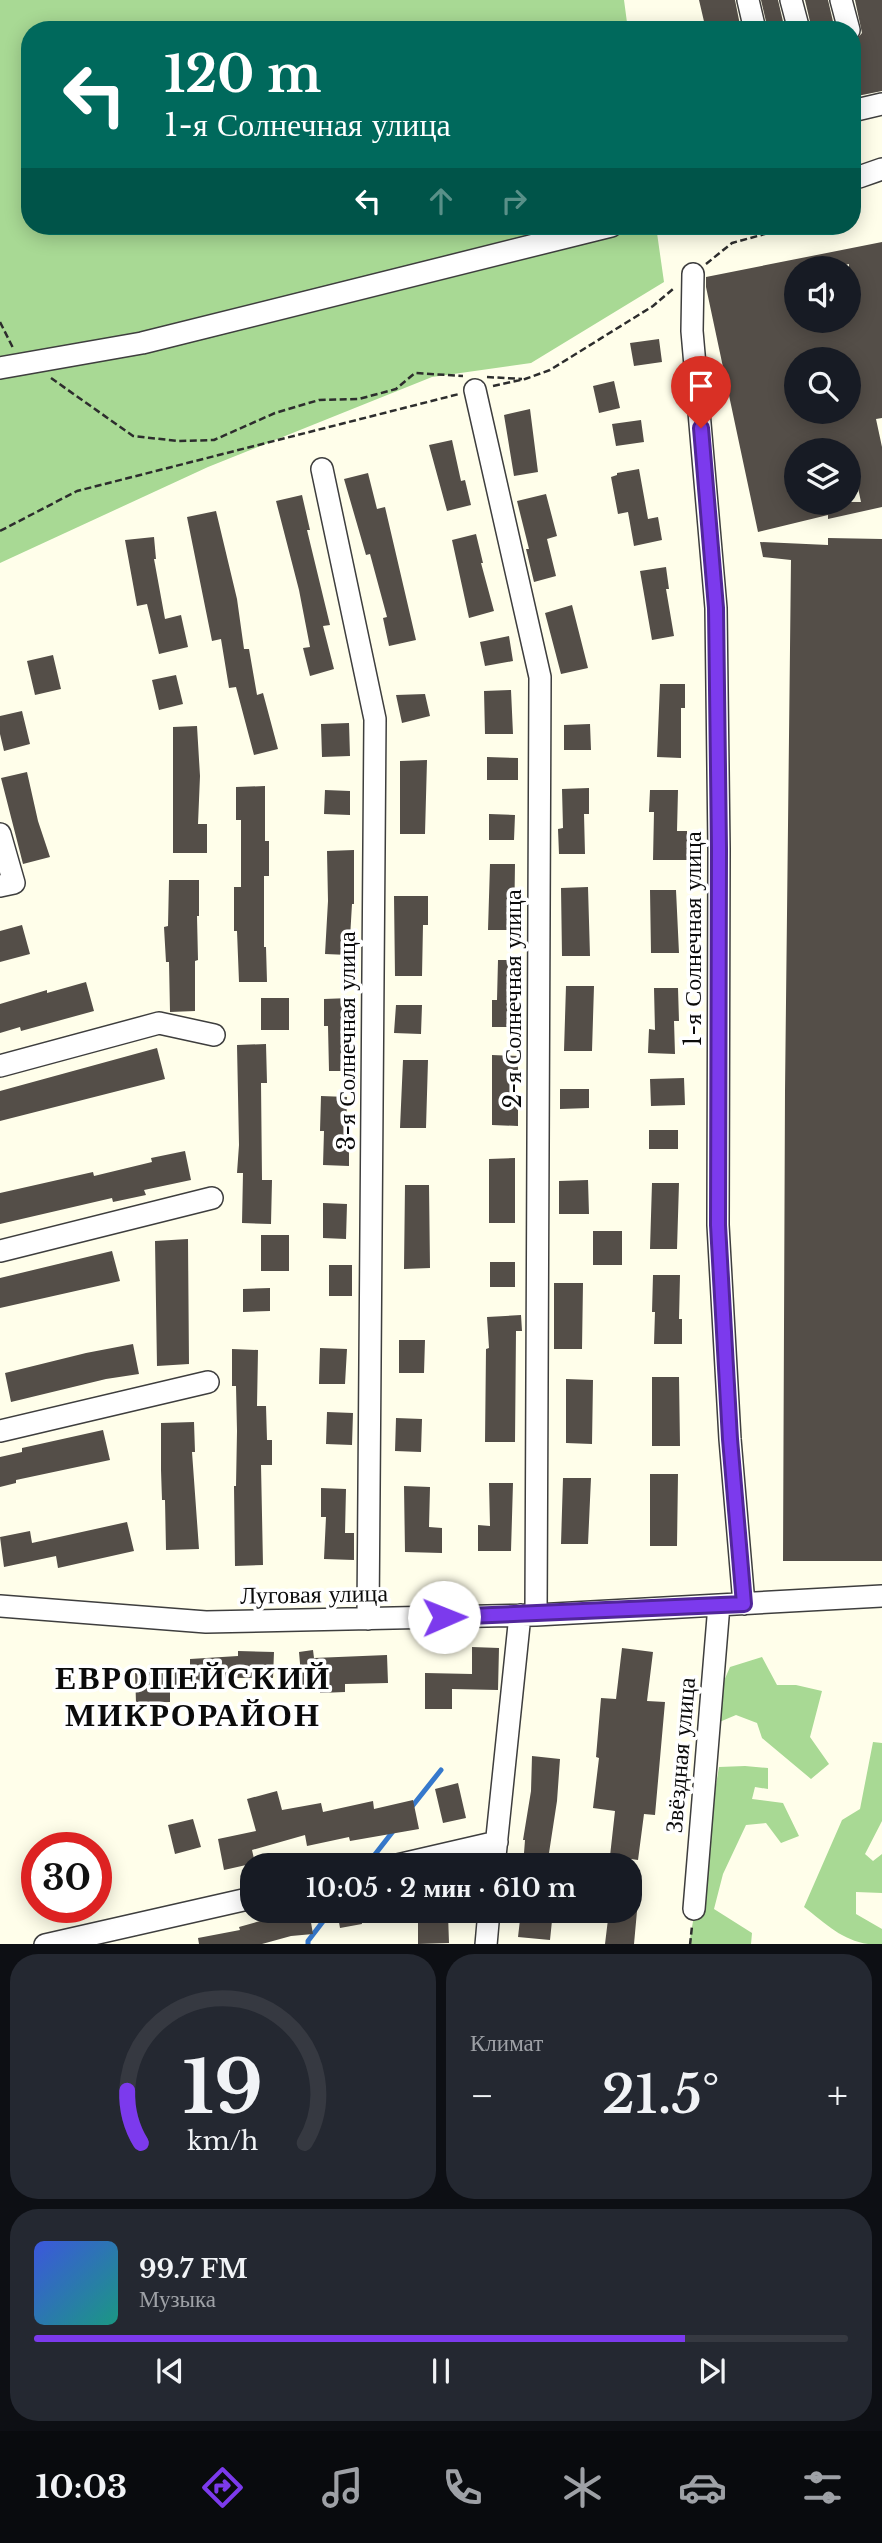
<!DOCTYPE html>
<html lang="ru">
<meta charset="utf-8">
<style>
body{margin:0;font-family:"Libre Baskerville",serif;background:#242831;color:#f1f3f6;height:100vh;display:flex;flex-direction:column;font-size:26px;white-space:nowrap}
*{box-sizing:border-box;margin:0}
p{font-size:23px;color:#9ea1a6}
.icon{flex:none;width:38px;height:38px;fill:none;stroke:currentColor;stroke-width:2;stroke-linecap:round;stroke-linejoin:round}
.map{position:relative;height:1944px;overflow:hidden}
.drawer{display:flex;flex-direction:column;gap:10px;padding:10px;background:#0d0f14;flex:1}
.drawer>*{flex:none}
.guide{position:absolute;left:21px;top:21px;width:840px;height:214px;border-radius:28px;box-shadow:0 4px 18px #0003;background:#00695c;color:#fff;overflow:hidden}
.buttons{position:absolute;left:784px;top:256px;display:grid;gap:14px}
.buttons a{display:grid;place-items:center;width:77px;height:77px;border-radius:50%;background:#171b24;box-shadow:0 4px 18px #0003;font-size:35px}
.speed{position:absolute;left:21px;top:1832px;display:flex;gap:14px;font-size:35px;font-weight:700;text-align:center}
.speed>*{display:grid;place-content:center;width:91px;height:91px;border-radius:50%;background:#171b24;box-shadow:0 4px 18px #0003;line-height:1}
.speed .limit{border:10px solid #d22;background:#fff;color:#111}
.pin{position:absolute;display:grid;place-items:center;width:60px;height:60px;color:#fff;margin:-72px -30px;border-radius:50% 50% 50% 0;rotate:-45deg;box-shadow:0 0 7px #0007}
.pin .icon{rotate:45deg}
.me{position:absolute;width:77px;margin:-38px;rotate:89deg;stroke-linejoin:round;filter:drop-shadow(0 0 5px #0008)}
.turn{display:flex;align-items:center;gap:24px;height:147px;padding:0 28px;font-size:32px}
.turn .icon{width:91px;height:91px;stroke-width:2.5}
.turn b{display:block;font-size:49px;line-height:60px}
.lanes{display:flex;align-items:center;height:66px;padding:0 28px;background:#0003;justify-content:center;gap:35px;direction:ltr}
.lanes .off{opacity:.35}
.big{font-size:52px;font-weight:600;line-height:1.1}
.drawer .widget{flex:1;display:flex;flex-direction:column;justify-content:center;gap:10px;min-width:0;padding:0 24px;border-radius:28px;background:#242831}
.drawer .dial{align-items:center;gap:0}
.dial svg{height:182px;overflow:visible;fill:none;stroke:#363941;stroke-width:7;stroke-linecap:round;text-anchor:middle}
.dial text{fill:#f1f3f6;stroke:none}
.song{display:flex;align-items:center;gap:21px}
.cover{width:84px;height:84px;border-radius:10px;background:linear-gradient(135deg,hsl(230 70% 55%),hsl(170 70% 35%))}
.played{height:7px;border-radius:4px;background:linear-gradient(90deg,#7c3aed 80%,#363941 80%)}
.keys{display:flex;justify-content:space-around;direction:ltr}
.heat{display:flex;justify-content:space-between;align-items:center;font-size:38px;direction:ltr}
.drawer .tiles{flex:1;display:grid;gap:10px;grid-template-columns:1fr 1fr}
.widget:last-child{grid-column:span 2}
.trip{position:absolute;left:240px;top:1853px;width:402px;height:70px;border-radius:28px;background:#171b24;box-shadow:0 4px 18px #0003;font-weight:600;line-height:70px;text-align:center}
.menu{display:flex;height:112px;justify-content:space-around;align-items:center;background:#090b0e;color:#9ea1a6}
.menu .icon{width:49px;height:49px}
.menu .current{color:#7c3aed}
.menu b{font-size:32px;color:#f1f3f6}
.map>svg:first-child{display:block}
.forest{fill:#a8d994}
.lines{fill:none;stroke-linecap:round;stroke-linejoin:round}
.stream{stroke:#3679cc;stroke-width:5}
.building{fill:#544e48;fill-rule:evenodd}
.minor-casing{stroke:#3e3e3e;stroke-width:24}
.path{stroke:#2d2d2d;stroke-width:2.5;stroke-dasharray:7 3.5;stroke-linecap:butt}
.minor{stroke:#fff;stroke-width:21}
.route-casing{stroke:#51269a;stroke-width:18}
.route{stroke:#7c3aed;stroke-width:12}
.labels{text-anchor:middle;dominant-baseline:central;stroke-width:7;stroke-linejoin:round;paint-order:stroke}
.street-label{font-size:24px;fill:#0b0b0b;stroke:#fff}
.district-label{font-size:32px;font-weight:bold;letter-spacing:2px;fill:#0b0b0b;stroke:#fff}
</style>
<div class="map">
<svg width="882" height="1945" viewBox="0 0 882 1945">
<rect width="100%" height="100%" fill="#fffeea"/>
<path class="forest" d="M0,0h624l4,30h-598v196h626l8,56 -133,81 -99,14 -224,90 -208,96z
M762,1657l15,28h19l26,6 -12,46 19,27 -18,15 -49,-41 -5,-15 -21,-8 -19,8v-26l13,-30z
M873,1742l9,1v78l-17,33 8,7 9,-7v39l-26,-1v22l26,15v16c-35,0 -51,-17 -78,-38l38,-87 18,-11z
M745,1766l23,2v21l-13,-2 -3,12 31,4 16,33 -18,7 -15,-20 -20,2 -23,49 -9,35 38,24 -1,11 -62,1 30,-178z"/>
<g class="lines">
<path class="stream" d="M410,1809l31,-39
M366,1866l28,-36
M308,1945v-4l23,-30"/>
</g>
<path class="building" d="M699,0h36l6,30h-35z
M761,0h17l7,30h-17z
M805,0h23l7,30h-23z
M855,0h27v91l-30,6v-40l7,-2 -4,-14 7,-8z
M882,242v176l-6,1 6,28v60l-54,12v-4l-70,17 -52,-245v-10zM849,264v56h-53v-52h37zM796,359h53v52h-53zM796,450h54l11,52h-65z
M659,339l3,23 -28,4 -4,-23z
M614,381l6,27 -21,5 -6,-27z
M530,409l8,63 -24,4 -10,-61z
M641,420l3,22 -28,4 -4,-22z
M452,440l9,41 4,-1 6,25 -24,6 -18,-66z
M639,469l9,50 10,-2 4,23 -28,6 -6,-34 -10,2 -7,-37 6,-2v-2z
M368,473l9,36 8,-2 31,133 -27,6 -6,-28 4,-1 -17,-63 -4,1 -22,-76z
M546,494l11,42 -10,3 9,37 -22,6 -8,-33h3l-12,-48z
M302,495l8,35h-3l23,95 -7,1 11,43 -24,7 -7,-28 7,-1 -11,-57 -23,-89z
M216,511l21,88 7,50h5l8,46 6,-2 15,56 -24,6 -18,-68 -7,1 -8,-49 -9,2 -25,-124z
M476,534l7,29h-2l13,48 -25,7 -17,-78z
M154,537l2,22h-2l11,60 16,-4 7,32 -29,7 -12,-50 -10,2 -12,-66z
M828,538l54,1v1022h-99l2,-470 6,-531 -28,-3 -3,-15 68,3z
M666,567l3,22h-3l8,47 -22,4 -12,-69z
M572,605l16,63 -27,6 -16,-61z
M509,636l4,25 -28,5 -5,-24z
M53,655l8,34 -26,6 -8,-34z
M176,675l7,29 -24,6 -7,-30z
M660,684h25v24h-4v50l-24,-1z
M511,690l2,44h-28l-1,-43z
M425,694l5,22 -28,7 -6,-28z
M22,711l8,33 -26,7 -4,-17v-18z
M349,723l1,33 -28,1 -1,-33z
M590,724l1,26h-27v-25z
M197,726l3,50 -2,48h9v29h-34v-126z
M487,757l31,1v22h-31z
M427,760l-2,74h-25v-73z
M27,772l11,49 12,36 -27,7 -22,-86z
M265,786v55h4v35h-5v71h2l1,35h-28l-2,-51h-3v-44h7v-67h-5v-33z
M589,788v26h-5l1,40h-26l-1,-25 5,-1 -1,-39z
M325,790l25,1v24l-26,-1z
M650,790h28l-1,41h10v29h-34l1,-48h-5z
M489,814l26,1 -1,25h-25z
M354,850v54h-2l-3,51 -24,-1 3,-53 -1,-50z
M490,864h25l-1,66h-26z
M169,880h30v36h-2l1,44 -3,1v50l-25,1 -1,-50h-3l-2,-35 4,-1z
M588,887l2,69h-28l-1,-68z
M650,890h26l3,63h-28z
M394,896h34v29h-5l-1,51h-27z
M22,925l8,29 -30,8v-31z
M498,960h26l-1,27 -4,-1 -1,41h-26v-27h5z
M86,982l8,29 -73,20 -1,-4 -20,6v-29l47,-14v3z
M566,986h28l-2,65h-28z
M654,988h24l1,33h-5l1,33 -27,-1 1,-24 6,1z
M261,998h28v32h-28z
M350,998l4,73h-25l-1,-45h-4v-27z
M396,1005h26l-1,29 -27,-1z
M266,1044l1,39h-6l1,97h10l-1,44 -29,-1 1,-50h-6l2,-28 -2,-100z
M157,1048l8,31 -165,42v-30z
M492,1055l26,1v70l-26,-1z
M403,1060h25l-2,68h-26z
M684,1078l1,27 -34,1 -1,-27z
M560,1089h29v19l-29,1z
M321,1096l26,1 -1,45h3v24l-26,-1 1,-34h-4z
M649,1130h29v19h-29z
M185,1151l6,29 -47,10 2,5 -33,7 -1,-4 -112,26v-31l93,-21 1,4 58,-14 -1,-4z
M515,1158v65h-26v-64z
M588,1180l1,34h-30v-33z
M652,1183h27l-2,66h-27z
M405,1185h24l1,83 -26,1z
M323,1203l24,1 -1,35 -23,-1z
M593,1231h29v34h-29z
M261,1235h28v36h-28z
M188,1239l1,125 -32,2 -2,-125z
M112,1251l8,30 -120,27v-30z
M490,1262h25v25h-25z
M329,1265h23v31h-23z
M653,1275h27l-1,44h3v25h-28l1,-32h-3z
M554,1283h29l-1,66h-28z
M270,1288v23l-27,1v-23z
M521,1315l1,16h-6l-1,111h-30l1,-93 3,-1 -2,-31z
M399,1340h26l-1,33h-25z
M133,1344l6,30 -33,5 -95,23 -6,-29 81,-20z
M320,1348l27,1 -2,35h-26z
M232,1349l26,1 -1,56h9l1,34h5v25h-11l2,100 -28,1 -1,-80h2l1,-55 -1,-45h-4z
M652,1377h27l1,69h-28z
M566,1379l27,1 -1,64 -26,-1z
M327,1412l26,1 -1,32 -26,-1z
M396,1418l26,1 -1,33 -26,-1z
M194,1422l1,30h-3l7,97 -33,1 -1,-50h-3l-1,-30v-47z
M103,1430l7,30 -94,20v3l-16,4v-30l22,-5v-4z
M650,1474h28l-1,72h-27z
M563,1478h28l-3,66h-27z
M489,1483h24l-2,68h-33v-26l12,1z
M404,1486l26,1 -1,40 13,1v25l-37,-1z
M321,1488l25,1 -1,44h9v27l-30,-1 2,-42h-5z
M127,1522l7,29 -76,17 -2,-12 -52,11 -4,-30 30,-6 2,12z
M472,1647l27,1 -1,42 -46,-1v20h-27v-36l47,1z
M622,1648l31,4 -6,49 18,1 -10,113 -11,-1 -6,46 -28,-4 5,-45 -22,-3 6,-50 -3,-1 5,-59 15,1z
M313,1650l1,8 73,-3 1,28 -43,1v8l-25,1v-8l-18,1 -3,-34z
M238,1651l36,1 -1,26h-53v8l-50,3v13l-34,1 -1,-32 55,-2v-10l48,-3z
M532,1756l28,3 -3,42 -10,65h-24l2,-26h-2l8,-49z
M458,1783l8,35 -23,5 -8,-34z
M277,1791l5,19 39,-7 2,9 50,-11 1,8 39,-9 6,29 -69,12 -1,-4 -42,9 -2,-11 -53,15 3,13 -31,7 -6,-31 38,-8 -9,-32z
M193,1819l8,28 -26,7 -7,-29z
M309,1911l4,23 -22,2 -29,8h-63l-1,-6 42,-8 -1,-3 28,-8z
M337,1911h23l2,13 -22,4z
M521,1911h32l-3,29 -32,-3z
M609,1911h28l-3,33h-29z
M448,1914l1,29 -31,1v-29z"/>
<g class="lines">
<g class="minor-casing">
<path id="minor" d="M748,0l7,30
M791,0l8,30
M841,0l8,30
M852,111l30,-7
M852,174l7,3 23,-8
M693,274l-1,57 24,277 3,241 -1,376 12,214 14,165
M0,368l142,-25 469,-117
M475,390l65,287 -4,938
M322,469l53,250 -7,900
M0,834l14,49 -14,3
M0,1066l159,-43 55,12
M0,1251l212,-53
M0,1431l208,-49
M0,1606l206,16 330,-7 346,-19
M393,1866l104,-24
M494,1866l26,-251
M694,1909l25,-304
M45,1945l207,-47
M486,1945l3,-34"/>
</g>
<path class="path" d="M706,264l26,-21 62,-17
M0,322l13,26
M487,377l35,2
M51,378l82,58 45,5 36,-1 61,-27 44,-13 40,-1 37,-10 19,-16 48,3
M493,386l32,-7 25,-9 103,-64 20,-17
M0,531l77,-40 382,-97
M690,1945l2,-19"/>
<use href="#minor" class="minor"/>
</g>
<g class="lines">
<g class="route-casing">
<path id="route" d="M444,1617l300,-13 -14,-165 -12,-214 1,-376 -3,-241 -15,-180"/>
</g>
<use href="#route" class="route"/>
</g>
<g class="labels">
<g class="street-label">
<text transform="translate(692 939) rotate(-90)">1-я Солнечная улица</text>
<text transform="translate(512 999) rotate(-90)">2-я Солнечная улица</text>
<text transform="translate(346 1041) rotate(-90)">3-я Солнечная улица</text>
<text transform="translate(314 1594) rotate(-1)">Луговая улица</text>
<text transform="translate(680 1755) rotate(-85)">Звёздная улица</text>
</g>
<g class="district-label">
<text x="193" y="1678">ЕВРОПЕЙСКИЙ<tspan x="193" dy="37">МИКРОРАЙОН</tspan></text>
</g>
</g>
</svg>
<div class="buttons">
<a><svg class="icon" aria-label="sound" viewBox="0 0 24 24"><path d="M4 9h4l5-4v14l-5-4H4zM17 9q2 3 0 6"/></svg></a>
<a><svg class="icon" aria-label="search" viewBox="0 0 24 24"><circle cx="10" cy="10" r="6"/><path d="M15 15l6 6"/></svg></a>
<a><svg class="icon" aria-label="layers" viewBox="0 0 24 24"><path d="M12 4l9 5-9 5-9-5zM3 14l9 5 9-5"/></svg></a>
</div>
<div class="speed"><div class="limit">30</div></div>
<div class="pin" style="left:701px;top:428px;background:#d93025"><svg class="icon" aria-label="arrive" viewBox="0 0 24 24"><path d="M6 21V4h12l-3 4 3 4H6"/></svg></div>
<svg class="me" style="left:444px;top:1617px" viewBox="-20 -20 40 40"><circle r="19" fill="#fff"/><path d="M0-13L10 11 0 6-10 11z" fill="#7c3aed"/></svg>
<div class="trip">10:05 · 2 мин · 610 m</div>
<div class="guide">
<div class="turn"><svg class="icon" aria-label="left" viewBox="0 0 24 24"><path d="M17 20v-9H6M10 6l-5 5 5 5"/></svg><div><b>120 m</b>1-я Солнечная улица</div></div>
<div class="lanes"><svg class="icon" aria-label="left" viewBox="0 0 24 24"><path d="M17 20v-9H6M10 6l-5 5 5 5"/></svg><svg class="icon off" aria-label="ahead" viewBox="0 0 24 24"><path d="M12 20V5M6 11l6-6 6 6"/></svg><svg class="icon off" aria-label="right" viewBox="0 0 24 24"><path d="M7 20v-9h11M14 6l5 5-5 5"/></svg></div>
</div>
</div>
<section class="drawer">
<div class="tiles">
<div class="widget dial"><svg viewBox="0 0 100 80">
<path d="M14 69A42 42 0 1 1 86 69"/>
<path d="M14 69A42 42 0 0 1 8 46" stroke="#7c3aed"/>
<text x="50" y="56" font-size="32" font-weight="700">19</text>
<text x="50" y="72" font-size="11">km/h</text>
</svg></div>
<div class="widget"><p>Климат</p>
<div class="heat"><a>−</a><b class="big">21.5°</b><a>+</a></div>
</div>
<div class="widget">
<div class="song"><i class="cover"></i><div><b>99.7 FM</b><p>Музыка</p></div></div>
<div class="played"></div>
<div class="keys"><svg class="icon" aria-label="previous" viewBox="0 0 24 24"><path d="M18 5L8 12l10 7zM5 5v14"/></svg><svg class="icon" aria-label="pause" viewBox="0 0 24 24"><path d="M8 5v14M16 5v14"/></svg><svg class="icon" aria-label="next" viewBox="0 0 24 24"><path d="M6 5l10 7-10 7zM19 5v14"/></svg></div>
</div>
</div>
</section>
<nav class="menu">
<b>10:03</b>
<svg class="icon current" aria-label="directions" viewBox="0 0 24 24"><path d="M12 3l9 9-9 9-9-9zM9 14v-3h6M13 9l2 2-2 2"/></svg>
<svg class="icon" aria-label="music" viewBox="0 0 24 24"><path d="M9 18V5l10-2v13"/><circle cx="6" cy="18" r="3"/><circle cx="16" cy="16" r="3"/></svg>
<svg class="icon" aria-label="phone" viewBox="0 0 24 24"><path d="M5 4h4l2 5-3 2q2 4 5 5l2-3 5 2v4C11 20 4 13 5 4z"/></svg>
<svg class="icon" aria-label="climate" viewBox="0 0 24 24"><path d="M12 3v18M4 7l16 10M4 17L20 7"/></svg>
<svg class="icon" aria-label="car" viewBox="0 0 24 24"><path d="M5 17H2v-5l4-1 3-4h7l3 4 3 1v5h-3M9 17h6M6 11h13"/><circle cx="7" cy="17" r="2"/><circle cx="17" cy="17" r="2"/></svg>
<svg class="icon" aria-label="filters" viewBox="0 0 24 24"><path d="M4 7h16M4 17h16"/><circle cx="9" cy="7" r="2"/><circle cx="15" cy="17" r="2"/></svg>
</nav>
